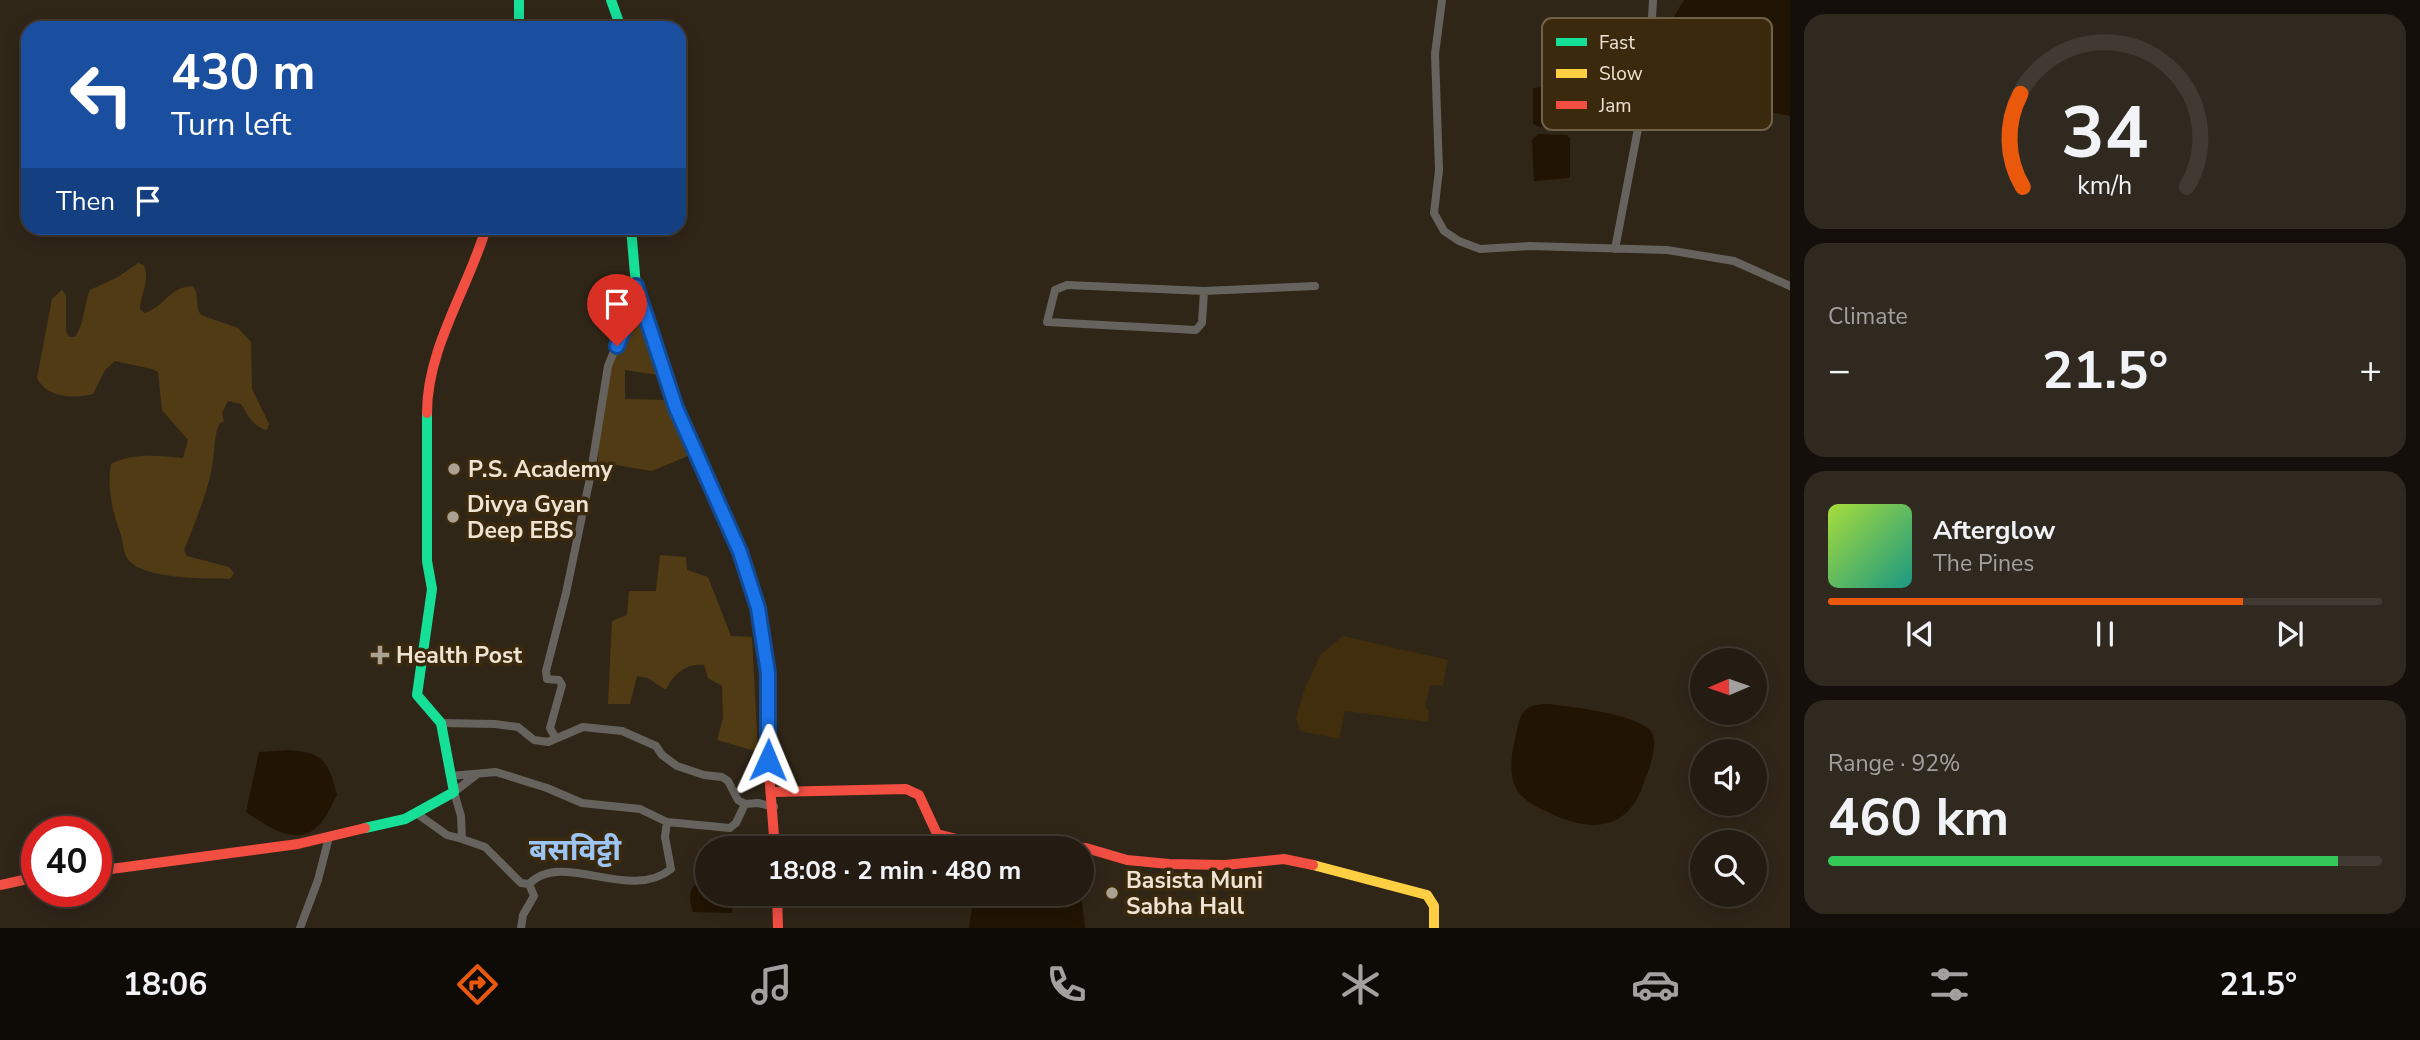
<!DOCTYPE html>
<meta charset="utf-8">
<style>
body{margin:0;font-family:"Nunito Sans","Noto Sans Devanagari",sans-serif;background:#302920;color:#f1f3f6;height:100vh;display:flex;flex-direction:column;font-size:26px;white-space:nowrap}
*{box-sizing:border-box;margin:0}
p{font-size:23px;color:#a3a19f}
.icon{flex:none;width:38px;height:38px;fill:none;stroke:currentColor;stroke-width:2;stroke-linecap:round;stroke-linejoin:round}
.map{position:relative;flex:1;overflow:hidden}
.sheet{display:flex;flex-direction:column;gap:14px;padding:14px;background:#140f0a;width:630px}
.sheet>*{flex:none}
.hud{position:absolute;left:21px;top:21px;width:665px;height:214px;border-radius:21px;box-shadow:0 4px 18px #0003,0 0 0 2px #413a32;background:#1a4fa0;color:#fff;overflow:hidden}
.needle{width:46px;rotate:268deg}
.buttons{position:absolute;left:1690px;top:648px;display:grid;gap:14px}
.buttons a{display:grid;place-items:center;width:77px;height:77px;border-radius:50%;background:#241c12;box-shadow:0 4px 18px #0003,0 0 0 2px #413a32;font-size:35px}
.speed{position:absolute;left:21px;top:816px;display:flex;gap:14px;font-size:35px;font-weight:700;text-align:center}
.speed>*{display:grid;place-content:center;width:91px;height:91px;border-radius:50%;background:#241c12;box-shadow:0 4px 18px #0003,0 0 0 2px #413a32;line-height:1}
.speed .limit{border:10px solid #d22;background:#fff;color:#111}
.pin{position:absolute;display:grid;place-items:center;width:60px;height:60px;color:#fff;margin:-72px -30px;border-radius:50% 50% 50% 0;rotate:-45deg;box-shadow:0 0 7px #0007}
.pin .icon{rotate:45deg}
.me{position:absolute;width:77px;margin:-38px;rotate:1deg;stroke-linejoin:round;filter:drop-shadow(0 0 5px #0008)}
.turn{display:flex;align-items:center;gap:24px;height:147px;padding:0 35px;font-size:32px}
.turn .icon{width:91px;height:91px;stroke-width:2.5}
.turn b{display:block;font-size:49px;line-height:60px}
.then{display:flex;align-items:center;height:66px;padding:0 35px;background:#0003;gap:14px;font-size:26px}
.big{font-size:52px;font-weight:700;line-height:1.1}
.sheet .widget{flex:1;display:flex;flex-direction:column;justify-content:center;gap:10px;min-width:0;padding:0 24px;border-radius:21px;background:#302920}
.sheet .dial{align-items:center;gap:0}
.dial svg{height:182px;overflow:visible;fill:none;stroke:#413a32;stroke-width:7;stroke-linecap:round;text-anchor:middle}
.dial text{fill:#f1f3f6;stroke:none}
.song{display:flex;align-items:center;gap:21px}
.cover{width:84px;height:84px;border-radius:10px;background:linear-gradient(135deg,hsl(80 70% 55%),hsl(170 70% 35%))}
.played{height:7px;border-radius:4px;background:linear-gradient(90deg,#ea580c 75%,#413a32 75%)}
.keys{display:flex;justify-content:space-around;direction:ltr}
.heat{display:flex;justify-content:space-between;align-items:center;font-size:38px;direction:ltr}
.charge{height:10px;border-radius:5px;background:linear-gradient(90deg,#34c759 92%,#413a32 0)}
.trip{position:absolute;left:695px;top:836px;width:399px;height:70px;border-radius:35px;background:#241c12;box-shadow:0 4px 18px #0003,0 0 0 2px #413a32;font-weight:700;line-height:70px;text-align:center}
.tab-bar{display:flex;height:112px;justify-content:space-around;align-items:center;background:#0e0b07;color:#a3a19f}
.tab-bar .icon{width:49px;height:49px}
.tab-bar .active{color:#ea580c}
.tab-bar b{font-size:32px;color:#f1f3f6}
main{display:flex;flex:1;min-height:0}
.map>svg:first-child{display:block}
.built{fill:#402e0c}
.green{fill:#513b14}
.water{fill:#221402}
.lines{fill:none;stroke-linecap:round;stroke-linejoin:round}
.street{stroke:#66625d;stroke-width:8}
.fast{stroke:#16e098;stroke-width:10}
.slow{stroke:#ffcf43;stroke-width:10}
.jam{stroke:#f24e42;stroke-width:10}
.route-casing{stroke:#114b97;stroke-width:18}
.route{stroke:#1a73e8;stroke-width:12}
.poi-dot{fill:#aca292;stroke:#3a290d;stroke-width:2.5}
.labels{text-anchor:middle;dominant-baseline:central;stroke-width:7;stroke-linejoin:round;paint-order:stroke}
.poi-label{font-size:23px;font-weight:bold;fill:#efe4d4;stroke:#3a290d;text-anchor:start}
.district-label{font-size:30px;font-weight:bold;fill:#9cc5f4;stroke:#3a290d}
.key{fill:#3a290d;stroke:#706149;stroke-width:2}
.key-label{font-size:19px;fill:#efe4d4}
</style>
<main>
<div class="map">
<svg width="1790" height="928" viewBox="0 0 1790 928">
<rect width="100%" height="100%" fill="#302618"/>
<path class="built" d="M1343,636l105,24 -5,26 -13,-1 -5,22 4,3 -1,12 -83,-11 -6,28 -39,-8 -4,-13 9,-30 16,-34z"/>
<path class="green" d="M138,263l6,2c6,18 -3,26 -4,44l5,4c21,-7 23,-26 48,-27 7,9 1,20 8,29l37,13 13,14 1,47 17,35 -2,6c-14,-3 -19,-15 -26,-26l-13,-3 -6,12 2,8 -5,3c-6,15 -4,32 -8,48 -6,27 -17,53 -27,78l3,6 42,11 5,6 -4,6c-23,-1 -89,1 -103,-21 -4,-7 -4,-18 -7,-26 -8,-22 -13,-44 -9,-68 23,-12 47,-8 72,-6l5,-18 -26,-30 -4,-38 -6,-3 -37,-8 -10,9 -12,24c-18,5 -46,4 -56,-16l15,-79 10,-9 4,5v36l3,6h6c10,-14 8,-31 15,-47l28,-13z
M634,306l8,12 16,57 -33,-5v29l42,1 23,55 -38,16 -54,-9 2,-36 10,-57z
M660,555l26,2 1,13 21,7 23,59 21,1 6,115 -41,-12 6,-22 -1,-32 -14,-8 -4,-13c-17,-2 -31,9 -38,25l-18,-12 -11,-2 -7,28h-22l4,-83 15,-6 2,-24h27z"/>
<path class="water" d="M1684,0h106v116l-97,-20c-13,-8 -14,-13 -21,-25 -14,-30 -4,-45 12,-71z
M1562,85l9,2v29l-4,9 -27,2 -7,-3v-36z
M1538,134l29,1 3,3v40l-36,3 -2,-41z
M1548,704c19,2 100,11 105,31 4,15 -4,34 -9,47 -15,49 -53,51 -94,31 -12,-5 -27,-12 -34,-25 -9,-16 -3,-40 1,-58 4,-20 10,-26 31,-26z
M288,750c35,2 41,12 49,45 -5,9 -10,21 -17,29 -23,26 -54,1 -74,-12l13,-60z
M698,882h9v12h27l-2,19 -39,-1c-4,-11 -5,-23 5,-30z
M974,894h99l9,7 3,27h-116z"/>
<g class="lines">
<path class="street" d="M1442,0l-7,54 4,116 -5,43 10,18 15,10 21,8 49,-3 138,4 67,11 56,25
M1615,249l34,-178 4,-71
M1204,291l-2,32 -6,7 -149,-8 8,-32 12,-5 137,6 111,-5
M441,723l54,1 23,3 16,13 14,2 35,-15 39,4 34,15 6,9 15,11 27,9 18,2 6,4 10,19 7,4
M555,737l-5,-9 12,-43 -3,-5 -12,-1 -1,-8 20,-78 24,-115 18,-112 20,-49 8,-30
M476,775l-22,17 7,24 1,23 23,8 36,36 8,1c33,-35 100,19 142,-15l-6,-32 2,-15
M451,776l45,-4 51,16 35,15 58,6 27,13 63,6 6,-5 9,-19 13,-1 16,4
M416,813l31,22 15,4
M300,928l18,-48 11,-43
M521,928l2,-13 11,-19 -5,-12"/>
<path class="fast" d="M519,0v28
M611,0l10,28
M631,228l5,58 40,122 38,85
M365,828l40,-9 49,-27 -13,-69 -24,-28 15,-106 -5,-28v-148"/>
<path class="slow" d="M1313,865l114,30 7,11v22"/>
<path class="jam" d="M427,413c0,-65 41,-124 59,-185
M714,493l26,59 18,56 10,65v87l7,89
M772,792l134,-3 13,6 18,39 47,12 102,2 41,12 42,4 56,1 59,-6 29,6
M96,871l202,-27 67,-16
M0,885l37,-8
M777,894l1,34"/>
</g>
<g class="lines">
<g class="route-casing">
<path id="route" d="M617,346l11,-29 8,-31 40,122 64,144 18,56 10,65v87"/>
</g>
<use href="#route" class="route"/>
</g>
<g class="poi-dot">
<circle cx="454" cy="469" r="7"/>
<circle cx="453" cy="517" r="7"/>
<path d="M376.5 644.5h7v7h7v7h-7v7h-7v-7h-7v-7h7z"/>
<circle cx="1112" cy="893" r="7"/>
</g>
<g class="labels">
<g class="poi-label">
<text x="468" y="469">P.S. Academy</text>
<text x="467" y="504">Divya Gyan<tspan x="467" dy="26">Deep EBS</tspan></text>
<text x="396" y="655">Health Post</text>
<text x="1126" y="880">Basista Muni<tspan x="1126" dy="26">Sabha Hall</tspan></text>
</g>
<g class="district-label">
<text x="575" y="850">बसविट्टी</text>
</g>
</g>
<rect x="1542" y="18" width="230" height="112" rx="10" class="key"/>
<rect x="1556" y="38" width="31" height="8" fill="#16e098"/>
<rect x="1556" y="69" width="31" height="9" fill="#ffcf43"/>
<rect x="1556" y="101" width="31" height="8" fill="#f24e42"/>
<g class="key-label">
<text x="1599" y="49">Fast</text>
<text x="1599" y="80">Slow</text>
<text x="1599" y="112">Jam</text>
</g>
</svg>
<div class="buttons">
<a><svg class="needle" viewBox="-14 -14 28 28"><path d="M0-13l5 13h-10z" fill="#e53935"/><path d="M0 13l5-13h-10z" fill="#a3a19f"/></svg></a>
<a><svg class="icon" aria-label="sound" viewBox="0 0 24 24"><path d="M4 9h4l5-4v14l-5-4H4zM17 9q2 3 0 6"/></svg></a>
<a><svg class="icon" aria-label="search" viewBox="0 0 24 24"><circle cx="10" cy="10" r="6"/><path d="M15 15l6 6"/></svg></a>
</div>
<div class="speed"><div class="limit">40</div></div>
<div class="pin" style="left:617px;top:346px;background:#d93025"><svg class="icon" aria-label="arrive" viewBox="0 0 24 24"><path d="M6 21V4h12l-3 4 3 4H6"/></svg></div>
<svg class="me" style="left:768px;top:760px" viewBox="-20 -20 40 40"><path d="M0-17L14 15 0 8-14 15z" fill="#1a73e8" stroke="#fff" stroke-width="4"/></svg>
<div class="trip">18:08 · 2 min · 480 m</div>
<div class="hud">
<div class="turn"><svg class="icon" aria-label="left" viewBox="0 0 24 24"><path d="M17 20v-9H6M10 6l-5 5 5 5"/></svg><div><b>430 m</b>Turn left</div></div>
<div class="then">Then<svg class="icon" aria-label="arrive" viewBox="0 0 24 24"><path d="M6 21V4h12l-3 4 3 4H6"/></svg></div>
</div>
</div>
<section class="sheet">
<div class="widget dial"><svg viewBox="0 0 100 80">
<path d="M14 69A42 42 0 1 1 86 69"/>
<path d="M14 69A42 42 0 0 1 13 28" stroke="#ea580c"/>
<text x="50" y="56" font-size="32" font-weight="700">34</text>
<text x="50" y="72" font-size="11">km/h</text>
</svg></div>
<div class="widget"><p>Climate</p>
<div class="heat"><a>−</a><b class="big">21.5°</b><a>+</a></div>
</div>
<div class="widget">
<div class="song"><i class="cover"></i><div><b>Afterglow</b><p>The Pines</p></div></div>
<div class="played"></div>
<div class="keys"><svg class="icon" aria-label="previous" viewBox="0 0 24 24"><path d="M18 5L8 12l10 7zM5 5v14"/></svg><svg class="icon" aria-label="pause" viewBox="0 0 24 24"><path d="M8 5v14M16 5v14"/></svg><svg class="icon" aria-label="next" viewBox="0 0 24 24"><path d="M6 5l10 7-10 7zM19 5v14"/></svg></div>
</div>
<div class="widget"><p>Range · 92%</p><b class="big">460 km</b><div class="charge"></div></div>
</section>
</main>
<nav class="tab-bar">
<b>18:06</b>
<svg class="icon active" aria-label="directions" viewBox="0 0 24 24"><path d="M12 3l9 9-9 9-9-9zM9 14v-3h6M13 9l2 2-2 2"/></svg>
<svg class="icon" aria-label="music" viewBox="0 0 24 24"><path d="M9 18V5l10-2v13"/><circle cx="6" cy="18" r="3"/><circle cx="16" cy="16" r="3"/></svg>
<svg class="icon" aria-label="phone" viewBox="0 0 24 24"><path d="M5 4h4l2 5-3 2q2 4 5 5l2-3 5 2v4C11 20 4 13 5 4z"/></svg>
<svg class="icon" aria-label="climate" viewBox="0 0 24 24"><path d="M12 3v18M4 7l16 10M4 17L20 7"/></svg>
<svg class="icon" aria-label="car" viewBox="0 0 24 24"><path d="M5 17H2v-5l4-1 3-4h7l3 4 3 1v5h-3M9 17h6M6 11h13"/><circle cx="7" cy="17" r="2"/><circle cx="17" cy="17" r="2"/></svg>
<svg class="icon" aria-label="filters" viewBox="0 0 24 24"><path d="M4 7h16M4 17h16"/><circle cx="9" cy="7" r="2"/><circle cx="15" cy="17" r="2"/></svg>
<b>21.5°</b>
</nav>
